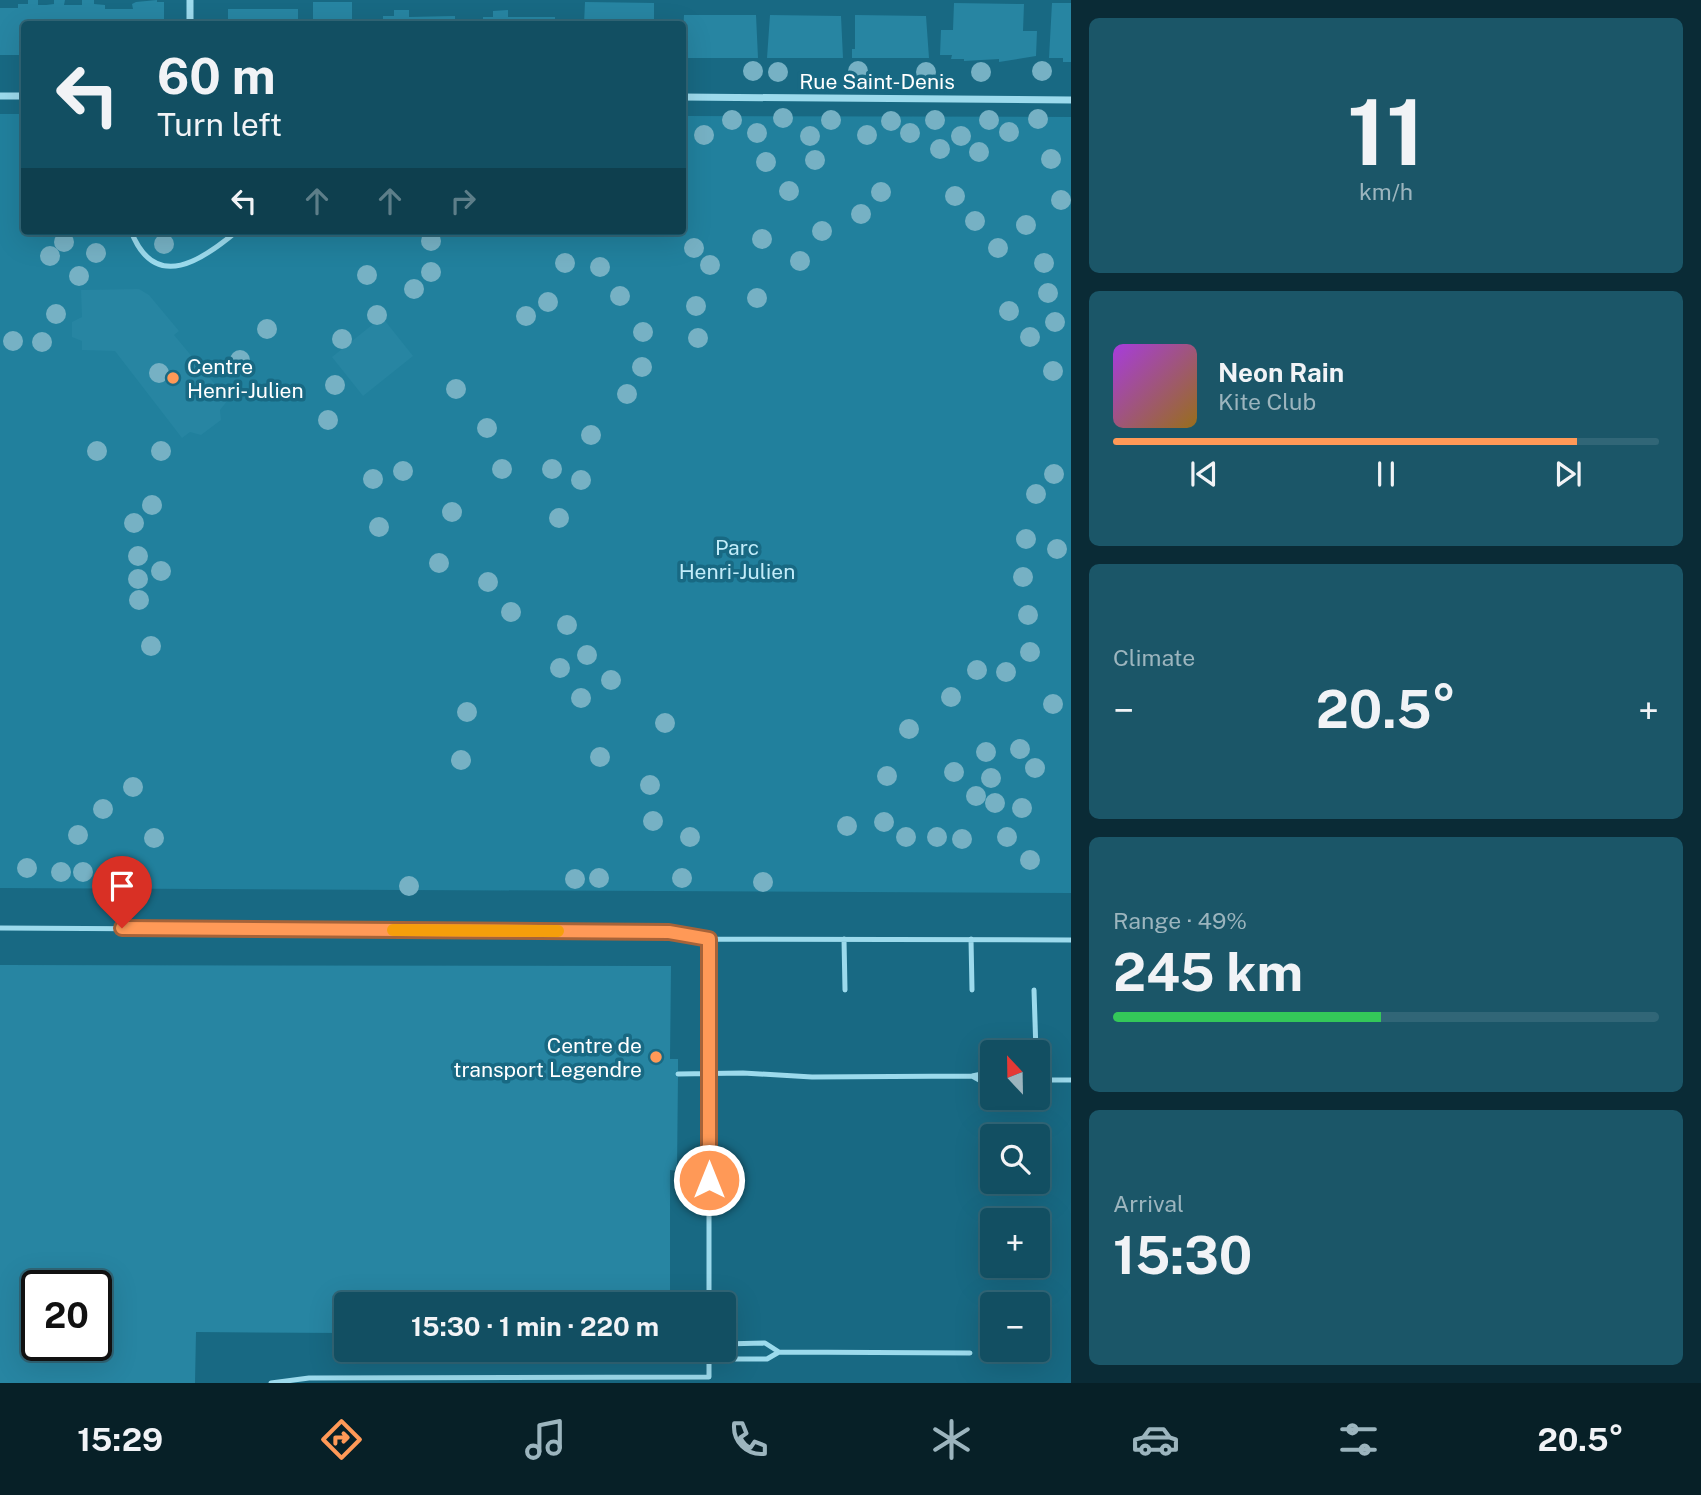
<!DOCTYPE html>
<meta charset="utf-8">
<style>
body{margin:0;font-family:"Public Sans",sans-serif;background:#1b5668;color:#f1f3f6;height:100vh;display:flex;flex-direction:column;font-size:26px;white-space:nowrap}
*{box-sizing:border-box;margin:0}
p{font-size:23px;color:#9cb5be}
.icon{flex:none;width:38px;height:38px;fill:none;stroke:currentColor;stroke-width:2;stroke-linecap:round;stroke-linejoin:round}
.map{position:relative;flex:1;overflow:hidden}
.sheet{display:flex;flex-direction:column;gap:18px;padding:18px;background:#0a2b36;width:630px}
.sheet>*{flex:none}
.top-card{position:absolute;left:21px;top:21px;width:665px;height:214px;border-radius:7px;box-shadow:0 7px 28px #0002,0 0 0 2px #316677;background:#124f62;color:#f1f3f6;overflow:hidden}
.needle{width:46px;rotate:338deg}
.controls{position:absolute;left:980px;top:1040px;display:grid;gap:14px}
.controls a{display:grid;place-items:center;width:70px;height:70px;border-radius:7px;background:#124f62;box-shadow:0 7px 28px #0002,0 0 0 2px #316677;font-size:35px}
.speed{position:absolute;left:21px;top:1270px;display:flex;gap:14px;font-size:35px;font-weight:700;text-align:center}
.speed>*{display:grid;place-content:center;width:91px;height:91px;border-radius:50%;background:#124f62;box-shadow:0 7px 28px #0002,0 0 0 2px #316677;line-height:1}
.speed .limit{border:4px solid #111;border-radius:10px;background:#fff;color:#111}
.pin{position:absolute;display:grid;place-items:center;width:60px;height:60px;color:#fff;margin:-72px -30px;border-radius:50% 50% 50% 0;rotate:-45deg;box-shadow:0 0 7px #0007}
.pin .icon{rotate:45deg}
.me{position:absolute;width:77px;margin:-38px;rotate:0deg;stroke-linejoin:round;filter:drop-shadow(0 0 5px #0008)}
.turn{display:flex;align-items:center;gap:24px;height:147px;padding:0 21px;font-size:32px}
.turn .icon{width:91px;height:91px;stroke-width:2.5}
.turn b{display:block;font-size:49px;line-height:60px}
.lanes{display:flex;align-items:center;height:66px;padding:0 21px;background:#0003;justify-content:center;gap:35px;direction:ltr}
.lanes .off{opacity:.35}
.big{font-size:52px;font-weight:700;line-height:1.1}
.sheet .card{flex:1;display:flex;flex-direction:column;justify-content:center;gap:10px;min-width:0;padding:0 24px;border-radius:10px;background:#1b5668}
.sheet .dial{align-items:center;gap:0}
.dial b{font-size:91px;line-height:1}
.song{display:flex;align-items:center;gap:21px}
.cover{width:84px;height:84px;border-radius:10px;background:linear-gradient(135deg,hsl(280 70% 55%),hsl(40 70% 35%))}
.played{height:7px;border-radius:4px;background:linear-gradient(90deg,#ff9957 85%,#316677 85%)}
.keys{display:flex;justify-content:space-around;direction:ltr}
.heat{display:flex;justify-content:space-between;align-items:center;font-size:38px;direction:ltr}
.charge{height:10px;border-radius:5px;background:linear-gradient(90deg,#34c759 49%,#316677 0)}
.trip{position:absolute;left:334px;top:1292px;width:402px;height:70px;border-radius:7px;background:#124f62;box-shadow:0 7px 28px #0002,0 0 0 2px #316677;font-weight:700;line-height:70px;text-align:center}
.dock{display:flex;height:112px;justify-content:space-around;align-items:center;background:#072027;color:#9cb5be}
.dock .icon{width:49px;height:49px}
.dock .current{color:#ff9957}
.dock b{font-size:32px;color:#f1f3f6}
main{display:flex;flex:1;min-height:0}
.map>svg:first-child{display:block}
.green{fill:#21809d}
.building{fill:#2785a2;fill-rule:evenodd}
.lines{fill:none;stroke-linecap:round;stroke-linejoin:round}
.service{stroke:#9cdaec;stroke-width:5}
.minor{stroke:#9cdaec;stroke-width:7}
.tree{fill:#76b1c4}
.route-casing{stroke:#a66339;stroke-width:18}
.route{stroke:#ff9957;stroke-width:12}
.slow{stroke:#f59e0b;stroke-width:12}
.poi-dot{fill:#ff9957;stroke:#186983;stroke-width:2.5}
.labels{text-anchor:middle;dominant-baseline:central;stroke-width:7;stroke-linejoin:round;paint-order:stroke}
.street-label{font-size:21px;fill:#fff;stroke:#186983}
.poi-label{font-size:21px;fill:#fff;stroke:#186983;text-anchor:start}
.park-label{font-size:21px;fill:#c2ecf9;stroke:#186983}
</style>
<main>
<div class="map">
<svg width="1071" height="1383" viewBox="0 0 1071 1383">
<rect width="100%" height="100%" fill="#186983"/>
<path class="green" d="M0,114h24v117h658l1,-115 388,1v776l-1071,-5z"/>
<path class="building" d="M28,0h10v5h8l8,-1v-4h11l-1,5h18v-5h12v4l11,1v4h28l-1,-5 4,-2 21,-2v2h7v22h-140v34h-4v-3h-20v-47h18v-4h10z
M313,2h39v22h-39z
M585,2l69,1v21h-70z
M954,3l70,1 -1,27h14l-1,25 -37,6v-3l-35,2v-2h-13l1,-4h-12l1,-25h12z
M1052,3h19v59h-8v-4h-14z
M228,9h70v15h-70z
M394,10h15v7l46,-1v8h-72v-8h11z
M508,10v7h47v7h-72v-7h10v-6z
M684,15h72l2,43h-76z
M770,15l71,1 2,42h-76z
M855,15l71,1 3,42h-77v-9h3z
M139,289l10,6 30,36 -5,4 54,65 -8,10 1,10 -20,15 -11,-3 -8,6 -67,-87 -33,-1v-9l-10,-4v-15l10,-5 -1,-27z
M382,317l31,39 -50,40 -31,-39z
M0,965l671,1 -1,93h8v15l-1,97 -7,-1v134h-324v29l-150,-1 -1,51h-195zM37,1286h59v60h-59z"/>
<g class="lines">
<path class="service" d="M131,231c24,63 73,28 106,0
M0,928l669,4 40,7 362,1
M709,939v365
M844,939l1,51
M971,939l1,51
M1034,990l2,62
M678,1074l65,-1 69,4 160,-1 20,-4
M972,1076l20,11
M1038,1080h33
M724,1344l41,-1 14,9
M708,1359h59l12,-7 191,1
M271,1383l38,-5 400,-1v-28"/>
<path class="minor" d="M190,24v-24
M0,96h24
M682,97l389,3"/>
</g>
<g class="tree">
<circle cx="753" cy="71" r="10"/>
<circle cx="858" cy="71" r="10"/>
<circle cx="1042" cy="71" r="10"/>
<circle cx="778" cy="72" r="10"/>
<circle cx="926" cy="72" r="10"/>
<circle cx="981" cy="72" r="10"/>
<circle cx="783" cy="118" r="10"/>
<circle cx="1038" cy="119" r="10"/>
<circle cx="732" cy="120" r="10"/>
<circle cx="831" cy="120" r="10"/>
<circle cx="935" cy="120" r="10"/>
<circle cx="989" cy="120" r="10"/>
<circle cx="891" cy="121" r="10"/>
<circle cx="1009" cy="132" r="10"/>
<circle cx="757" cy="133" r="10"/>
<circle cx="910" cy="133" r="10"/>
<circle cx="704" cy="135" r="10"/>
<circle cx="867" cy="135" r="10"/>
<circle cx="810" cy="136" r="10"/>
<circle cx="961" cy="136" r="10"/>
<circle cx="940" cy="149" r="10"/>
<circle cx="979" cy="152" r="10"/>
<circle cx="1051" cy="159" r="10"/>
<circle cx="815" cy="160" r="10"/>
<circle cx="766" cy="162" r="10"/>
<circle cx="789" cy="191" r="10"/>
<circle cx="881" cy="192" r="10"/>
<circle cx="955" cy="196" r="10"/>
<circle cx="1061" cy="200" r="10"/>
<circle cx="861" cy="214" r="10"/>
<circle cx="975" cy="221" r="10"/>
<circle cx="1026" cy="225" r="10"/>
<circle cx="822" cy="231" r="10"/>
<circle cx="762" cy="239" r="10"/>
<circle cx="431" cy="241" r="10"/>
<circle cx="64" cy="242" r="10"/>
<circle cx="164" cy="244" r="10"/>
<circle cx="694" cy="248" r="10"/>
<circle cx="998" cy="248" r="10"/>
<circle cx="96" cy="253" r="10"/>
<circle cx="50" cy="256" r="10"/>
<circle cx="800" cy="261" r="10"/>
<circle cx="565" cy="263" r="10"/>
<circle cx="1044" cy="263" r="10"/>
<circle cx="710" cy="265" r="10"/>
<circle cx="600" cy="267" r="10"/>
<circle cx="431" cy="272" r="10"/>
<circle cx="367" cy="275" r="10"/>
<circle cx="79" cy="276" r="10"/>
<circle cx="414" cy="289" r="10"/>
<circle cx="1048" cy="293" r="10"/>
<circle cx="620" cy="296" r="10"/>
<circle cx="757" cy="298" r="10"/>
<circle cx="548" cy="302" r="10"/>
<circle cx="696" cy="306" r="10"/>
<circle cx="1009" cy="311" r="10"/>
<circle cx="56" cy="314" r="10"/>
<circle cx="377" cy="315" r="10"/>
<circle cx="526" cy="316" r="10"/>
<circle cx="1055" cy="322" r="10"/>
<circle cx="267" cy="329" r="10"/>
<circle cx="643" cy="332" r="10"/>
<circle cx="1030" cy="337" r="10"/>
<circle cx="698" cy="338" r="10"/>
<circle cx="342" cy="339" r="10"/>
<circle cx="13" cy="341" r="10"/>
<circle cx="42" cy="342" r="10"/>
<circle cx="240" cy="360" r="10"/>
<circle cx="642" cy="367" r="10"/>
<circle cx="1053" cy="371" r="10"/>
<circle cx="159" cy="373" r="10"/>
<circle cx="335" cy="385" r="10"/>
<circle cx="456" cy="389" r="10"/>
<circle cx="627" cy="394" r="10"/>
<circle cx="328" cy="420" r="10"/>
<circle cx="487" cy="428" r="10"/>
<circle cx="591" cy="435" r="10"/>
<circle cx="97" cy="451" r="10"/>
<circle cx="161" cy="451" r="10"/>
<circle cx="502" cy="469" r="10"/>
<circle cx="552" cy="469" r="10"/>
<circle cx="403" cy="471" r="10"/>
<circle cx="1054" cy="474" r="10"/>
<circle cx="373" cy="479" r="10"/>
<circle cx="581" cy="480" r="10"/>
<circle cx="1036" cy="494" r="10"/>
<circle cx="152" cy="505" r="10"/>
<circle cx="452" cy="512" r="10"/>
<circle cx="559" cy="518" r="10"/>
<circle cx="134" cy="523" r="10"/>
<circle cx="379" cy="527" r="10"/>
<circle cx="1026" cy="539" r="10"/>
<circle cx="1057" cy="549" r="10"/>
<circle cx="138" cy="556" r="10"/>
<circle cx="439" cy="563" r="10"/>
<circle cx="161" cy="571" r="10"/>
<circle cx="1023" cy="577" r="10"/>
<circle cx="138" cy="579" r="10"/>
<circle cx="488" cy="582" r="10"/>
<circle cx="139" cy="600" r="10"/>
<circle cx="511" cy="612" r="10"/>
<circle cx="1028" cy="615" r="10"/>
<circle cx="567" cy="625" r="10"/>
<circle cx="151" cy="646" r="10"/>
<circle cx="1030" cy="652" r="10"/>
<circle cx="587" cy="655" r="10"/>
<circle cx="560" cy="668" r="10"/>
<circle cx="977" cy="670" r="10"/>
<circle cx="1006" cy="672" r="10"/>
<circle cx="611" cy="680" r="10"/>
<circle cx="951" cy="697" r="10"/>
<circle cx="581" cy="698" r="10"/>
<circle cx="1053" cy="704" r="10"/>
<circle cx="467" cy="712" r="10"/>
<circle cx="665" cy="723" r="10"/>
<circle cx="909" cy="729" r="10"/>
<circle cx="1020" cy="749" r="10"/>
<circle cx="986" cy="752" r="10"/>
<circle cx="600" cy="757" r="10"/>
<circle cx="461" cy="760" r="10"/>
<circle cx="1035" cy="768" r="10"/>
<circle cx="954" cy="772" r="10"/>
<circle cx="887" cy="776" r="10"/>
<circle cx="991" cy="778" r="10"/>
<circle cx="650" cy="785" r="10"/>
<circle cx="133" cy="787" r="10"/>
<circle cx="976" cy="796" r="10"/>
<circle cx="995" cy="803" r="10"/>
<circle cx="1022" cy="808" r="10"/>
<circle cx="103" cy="809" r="10"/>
<circle cx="653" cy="821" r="10"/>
<circle cx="884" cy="822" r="10"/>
<circle cx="847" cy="826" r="10"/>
<circle cx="78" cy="835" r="10"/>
<circle cx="690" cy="837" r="10"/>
<circle cx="906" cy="837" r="10"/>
<circle cx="937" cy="837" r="10"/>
<circle cx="1007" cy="837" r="10"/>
<circle cx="154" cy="838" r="10"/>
<circle cx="962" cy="839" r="10"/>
<circle cx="1030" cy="860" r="10"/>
<circle cx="27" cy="868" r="10"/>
<circle cx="128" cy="870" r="10"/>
<circle cx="61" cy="872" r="10"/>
<circle cx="83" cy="872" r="10"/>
<circle cx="599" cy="878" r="10"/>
<circle cx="682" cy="878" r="10"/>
<circle cx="575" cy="879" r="10"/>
<circle cx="763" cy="882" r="10"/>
<circle cx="409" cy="886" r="10"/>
</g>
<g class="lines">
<g class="route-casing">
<path id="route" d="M122,928l547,4 40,7v241"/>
</g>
<use href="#route" class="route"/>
<path class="slow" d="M393,930l165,1"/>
</g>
<g class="poi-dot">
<circle cx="173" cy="378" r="7"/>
<circle cx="656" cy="1057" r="7"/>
</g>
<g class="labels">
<g class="street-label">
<text x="877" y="81">Rue Saint-Denis</text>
</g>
<g class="poi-label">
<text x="187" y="366">Centre<tspan x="187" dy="24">Henri-Julien</tspan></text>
<text x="642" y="1045" text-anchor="end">Centre de<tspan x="642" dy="24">transport Legendre</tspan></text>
</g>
<g class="park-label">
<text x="737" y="547">Parc<tspan x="737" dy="24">Henri-Julien</tspan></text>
</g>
</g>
</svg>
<div class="controls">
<a><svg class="needle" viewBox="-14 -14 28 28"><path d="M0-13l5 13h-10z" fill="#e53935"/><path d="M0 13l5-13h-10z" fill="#9cb5be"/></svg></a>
<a><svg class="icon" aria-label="search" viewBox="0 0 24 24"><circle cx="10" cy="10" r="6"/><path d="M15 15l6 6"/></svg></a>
<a>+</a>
<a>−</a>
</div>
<div class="speed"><div class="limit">20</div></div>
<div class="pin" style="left:122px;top:928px;background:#d93025"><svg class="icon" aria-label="arrive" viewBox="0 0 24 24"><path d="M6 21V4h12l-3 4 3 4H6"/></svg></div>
<svg class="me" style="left:709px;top:1180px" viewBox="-20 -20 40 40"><circle r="17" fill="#ff9957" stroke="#fff" stroke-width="3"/><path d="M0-11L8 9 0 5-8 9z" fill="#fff"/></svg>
<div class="trip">15:30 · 1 min · 220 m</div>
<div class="top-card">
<div class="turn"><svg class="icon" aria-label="left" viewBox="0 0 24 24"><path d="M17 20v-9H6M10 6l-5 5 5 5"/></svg><div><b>60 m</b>Turn left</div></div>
<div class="lanes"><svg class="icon" aria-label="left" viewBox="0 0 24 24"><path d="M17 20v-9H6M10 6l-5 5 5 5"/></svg><svg class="icon off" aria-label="ahead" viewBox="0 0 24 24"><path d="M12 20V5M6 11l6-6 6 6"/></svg><svg class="icon off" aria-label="ahead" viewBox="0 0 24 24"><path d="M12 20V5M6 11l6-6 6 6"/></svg><svg class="icon off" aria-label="right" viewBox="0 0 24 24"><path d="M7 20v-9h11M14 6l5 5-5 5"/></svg></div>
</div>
</div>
<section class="sheet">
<div class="card dial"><b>11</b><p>km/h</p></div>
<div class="card">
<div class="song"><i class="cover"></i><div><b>Neon Rain</b><p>Kite Club</p></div></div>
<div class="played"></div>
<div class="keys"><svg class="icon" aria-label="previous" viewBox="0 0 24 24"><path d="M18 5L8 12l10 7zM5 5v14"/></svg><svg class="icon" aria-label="pause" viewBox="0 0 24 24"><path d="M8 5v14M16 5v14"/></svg><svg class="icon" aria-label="next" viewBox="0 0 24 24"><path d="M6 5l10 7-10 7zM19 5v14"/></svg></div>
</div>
<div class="card"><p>Climate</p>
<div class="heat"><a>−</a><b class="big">20.5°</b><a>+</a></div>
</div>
<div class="card"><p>Range · 49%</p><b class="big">245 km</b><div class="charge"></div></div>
<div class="card"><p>Arrival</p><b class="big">15:30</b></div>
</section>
</main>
<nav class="dock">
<b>15:29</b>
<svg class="icon current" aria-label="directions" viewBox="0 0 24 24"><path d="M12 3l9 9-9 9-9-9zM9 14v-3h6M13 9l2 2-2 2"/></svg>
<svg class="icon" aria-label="music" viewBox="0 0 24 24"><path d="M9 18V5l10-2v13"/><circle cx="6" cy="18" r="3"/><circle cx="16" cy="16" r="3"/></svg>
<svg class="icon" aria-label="phone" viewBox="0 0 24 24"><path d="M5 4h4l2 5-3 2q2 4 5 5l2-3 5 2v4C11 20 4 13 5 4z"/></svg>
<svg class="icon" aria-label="climate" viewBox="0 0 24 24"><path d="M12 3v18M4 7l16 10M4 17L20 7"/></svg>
<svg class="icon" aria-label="car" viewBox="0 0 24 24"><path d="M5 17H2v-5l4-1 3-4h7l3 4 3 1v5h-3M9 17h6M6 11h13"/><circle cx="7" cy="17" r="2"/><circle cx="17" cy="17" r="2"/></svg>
<svg class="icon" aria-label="filters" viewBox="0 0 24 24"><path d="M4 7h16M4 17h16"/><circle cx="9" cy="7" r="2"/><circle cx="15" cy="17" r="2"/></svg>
<b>20.5°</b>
</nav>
